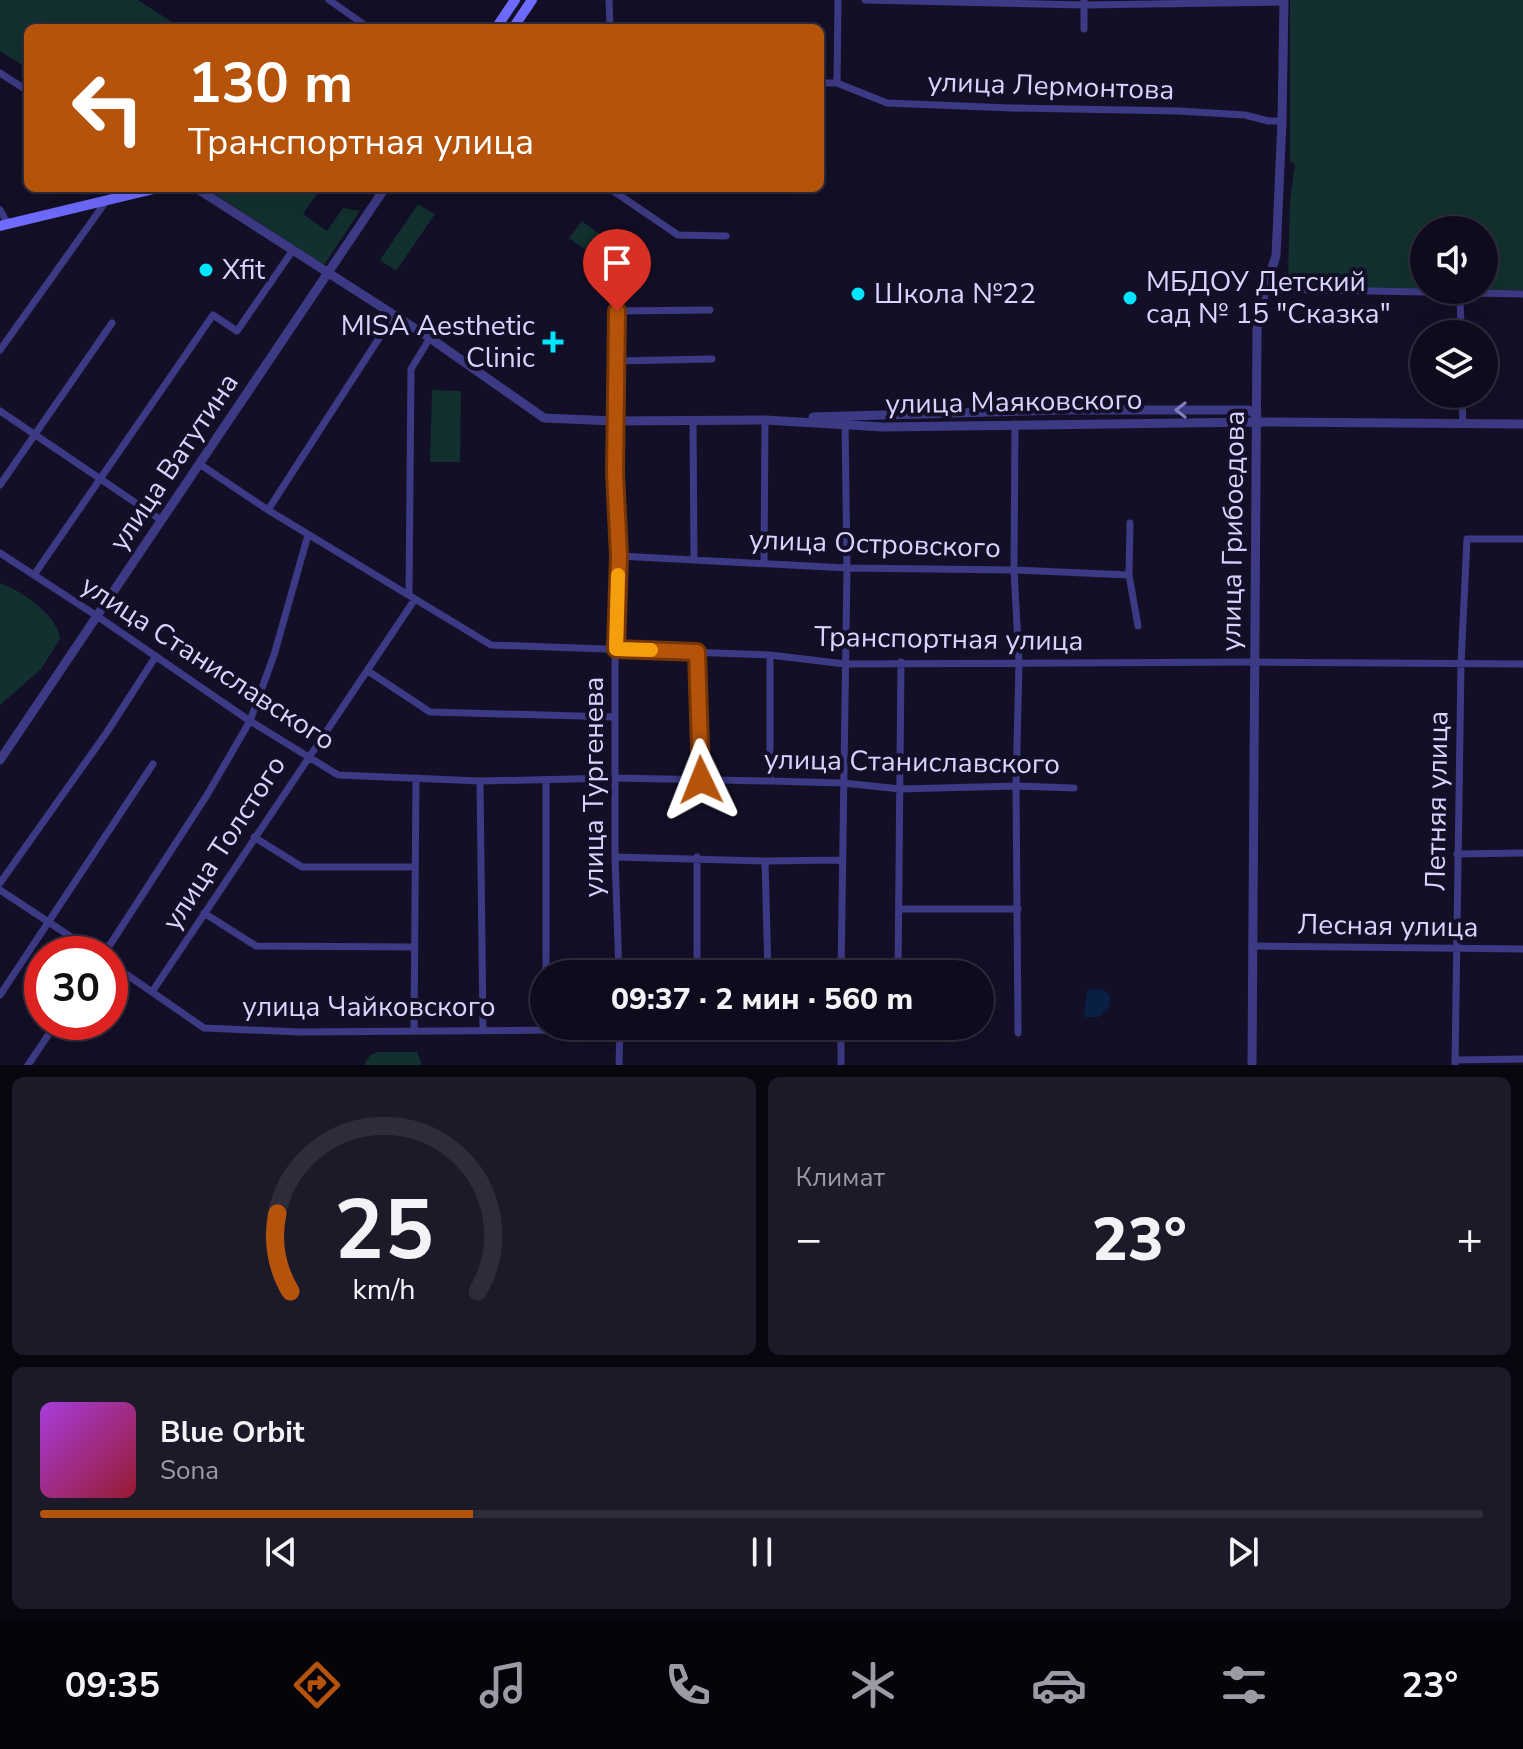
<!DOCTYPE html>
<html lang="ru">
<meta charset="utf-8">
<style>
body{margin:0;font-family:"Nunito Sans",sans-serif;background:#1c1929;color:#f1f3f6;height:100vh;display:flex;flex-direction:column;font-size:30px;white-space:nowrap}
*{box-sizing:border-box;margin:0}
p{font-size:26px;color:#9b9ba3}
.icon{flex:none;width:44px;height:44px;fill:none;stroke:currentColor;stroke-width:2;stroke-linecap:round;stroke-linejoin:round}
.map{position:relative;height:1065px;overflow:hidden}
.side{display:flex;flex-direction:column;gap:12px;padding:12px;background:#08060f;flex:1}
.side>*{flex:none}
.top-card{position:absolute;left:24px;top:24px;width:800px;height:168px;border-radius:12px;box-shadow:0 8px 32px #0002,0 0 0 2px #2e2b3b;background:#b45309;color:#fff;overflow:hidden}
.buttons{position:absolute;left:1410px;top:216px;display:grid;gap:16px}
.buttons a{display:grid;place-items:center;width:88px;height:88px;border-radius:50%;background:#0e0b1c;box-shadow:0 8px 32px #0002,0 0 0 2px #2e2b3b;font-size:40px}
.speed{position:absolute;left:24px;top:936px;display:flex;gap:16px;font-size:40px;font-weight:700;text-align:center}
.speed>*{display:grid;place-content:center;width:104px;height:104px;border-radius:50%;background:#0e0b1c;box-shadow:0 8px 32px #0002,0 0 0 2px #2e2b3b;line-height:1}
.speed .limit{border:12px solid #d22;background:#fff;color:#111}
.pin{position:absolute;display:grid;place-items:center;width:68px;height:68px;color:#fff;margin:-82px -34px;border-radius:50% 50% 50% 0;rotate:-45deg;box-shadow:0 0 8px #0007}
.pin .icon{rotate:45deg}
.me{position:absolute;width:88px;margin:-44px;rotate:358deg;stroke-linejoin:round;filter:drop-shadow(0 0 6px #0008)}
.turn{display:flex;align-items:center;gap:28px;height:168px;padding:0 32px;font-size:36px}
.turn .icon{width:104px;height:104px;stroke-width:2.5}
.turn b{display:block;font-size:56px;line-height:68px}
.big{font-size:60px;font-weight:800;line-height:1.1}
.side .tile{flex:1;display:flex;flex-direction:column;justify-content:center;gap:12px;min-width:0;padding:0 28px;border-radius:12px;background:#1c1929}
.side .dial{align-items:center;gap:0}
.dial svg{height:208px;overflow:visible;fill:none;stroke:#2e2b3b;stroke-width:7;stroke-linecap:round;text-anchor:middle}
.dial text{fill:#f1f3f6;stroke:none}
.song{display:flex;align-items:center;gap:24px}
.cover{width:96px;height:96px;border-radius:12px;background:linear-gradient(135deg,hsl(280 70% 55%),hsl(350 70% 35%))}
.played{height:8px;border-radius:4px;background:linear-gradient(90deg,#b45309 30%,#2e2b3b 30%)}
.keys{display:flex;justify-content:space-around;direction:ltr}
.heat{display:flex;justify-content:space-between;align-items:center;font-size:44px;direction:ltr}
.side .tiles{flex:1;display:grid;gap:12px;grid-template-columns:1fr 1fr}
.tile:last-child{grid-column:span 2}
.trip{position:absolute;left:530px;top:960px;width:464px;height:80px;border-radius:40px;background:#0e0b1c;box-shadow:0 8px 32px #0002,0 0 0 2px #2e2b3b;font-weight:800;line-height:80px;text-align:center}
.tabs{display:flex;height:128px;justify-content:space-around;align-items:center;background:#06040b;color:#9b9ba3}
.tabs .icon{width:56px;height:56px}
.tabs .active{color:#b45309}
.tabs b{font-size:36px;color:#f1f3f6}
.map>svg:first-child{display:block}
.green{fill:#12302f}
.water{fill:#0a1f44}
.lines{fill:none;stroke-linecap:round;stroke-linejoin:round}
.minor{stroke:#3d3a85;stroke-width:7}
.tertiary{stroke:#3d3a85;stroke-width:9}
.secondary{stroke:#6f6bff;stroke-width:10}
.oneway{stroke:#837fbc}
.route-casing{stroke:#753606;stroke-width:20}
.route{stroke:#b45309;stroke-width:14}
.slow{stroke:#f59e0b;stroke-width:14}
.poi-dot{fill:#00e5ff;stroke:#130f26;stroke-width:3}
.labels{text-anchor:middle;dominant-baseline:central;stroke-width:8;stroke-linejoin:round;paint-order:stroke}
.street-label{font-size:28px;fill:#d9d4ff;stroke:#130f26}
.poi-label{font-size:28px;fill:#d9d4ff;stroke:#130f26;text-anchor:start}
</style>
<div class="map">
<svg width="1523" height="1065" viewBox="0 0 1523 1065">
<rect width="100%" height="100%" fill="#130f26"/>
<path class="green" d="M0,0h138l43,28h-153v41l-28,-18z
M1290,0h233v290h-69h30v-60h-60v60l-120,-2v-7h-16l2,-80 5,-37 -5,-3z
M222,188h99l-18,26 24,17 16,-23 17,3 -36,54 -114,-74z
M418,204l17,10 -39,57 -16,-11z
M582,221l41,31 -13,16 -41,-30z
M432,390l29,1 -1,71h-30z
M0,583c20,7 59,33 60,56l-19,30 -41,36z
M378,1052h39l5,13h-58l6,-10z"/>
<path class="water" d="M1102,989l8,6 -1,13 -10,9h-15l3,-27z"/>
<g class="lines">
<path class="minor" d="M329,0l40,28
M609,0l1,28
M865,0l219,5 200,-3
M1084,0v29
M0,73l28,18
M820,83h17l50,20 124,5 168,3 66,4 23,6h14
M837,83l1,-83
M609,188l69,47 48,1
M0,210l8,14
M1265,289l258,5
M1460,294l1,40
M0,350l107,-150
M616,361l96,-2
M1462,394l1,30
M0,411l161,109
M693,421l1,139
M1015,424l-1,146 5,93 -3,123 2,247
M201,465l67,45 223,135 279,10 75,9 408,-2 270,2
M0,485l112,-162
M268,510l126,-195
M1130,523l-1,52 9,51
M0,553l97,63 153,105 88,54 142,6 136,-3 154,3 73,2 57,6 116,-3 58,2
M619,556l228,12 167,2 115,5
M764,563l1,-143
M34,575l179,-260 24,16 56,-81
M409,595l2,-226 19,-31
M697,652l4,128
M770,655v126
M368,671l62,41 185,5
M480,781l3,249
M546,781v193
M254,837l48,30h113
M1457,854l66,-1
M615,857l150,4 77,-1
M697,857v117
M765,861l3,113
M0,883l107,-151 49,-76
M0,890l97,64
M900,909h118
M204,913l52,33 159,1
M1252,946l271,3
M104,954l103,-159 43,-74 24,-66 34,-120
M110,963l94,65 95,4 542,-4
M619,974l-4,-117v-193l4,-108 -4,-83 2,-162 93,-1
M841,974l6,-406 -2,-147
M898,974l3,-312
M152,992l263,-393
M0,995l153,-231
M414,1030l2,-252
M1455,1060l68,-1
M28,1065l29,-43
M619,1065l1,-39
M841,1065v-39
M1455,1065l6,-401 6,-125h56"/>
<path class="tertiary" d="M196,188l234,150 114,80 71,3 150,-1 118,7 374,-5 266,2
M813,417l251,-7h185l8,6
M0,760l385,-572
M1252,1065l5,-735 8,-41 11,-33 6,-135 2,-121"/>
<path class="secondary" d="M496,28l19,-28
M513,28l19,-28
M0,226l158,-38"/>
</g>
<defs><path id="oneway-chevron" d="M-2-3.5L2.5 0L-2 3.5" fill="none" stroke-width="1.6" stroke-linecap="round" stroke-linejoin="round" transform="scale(2)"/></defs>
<use class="oneway" href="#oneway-chevron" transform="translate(1181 410) rotate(-180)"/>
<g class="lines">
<g class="route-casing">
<path id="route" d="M617,311l-2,162 4,83 -3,93 81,3 4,128"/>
</g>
<use href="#route" class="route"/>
<path class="slow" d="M618,575l-2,74 35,1"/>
</g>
<g class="poi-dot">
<circle cx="206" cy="270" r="8"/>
<circle cx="858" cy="294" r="8"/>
<circle cx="1130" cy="298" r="8"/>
<path d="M549 330h8v8h8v8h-8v8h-8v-8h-8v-8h8z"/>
</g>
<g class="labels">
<g class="street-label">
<text transform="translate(1051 86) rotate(2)">улица Лермонтова</text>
<text transform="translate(1014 402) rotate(-1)">улица Маяковского</text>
<text transform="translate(174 462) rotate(-56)">улица Ватутина</text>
<text transform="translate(1233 531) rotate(-89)">улица Грибоедова</text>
<text transform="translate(875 544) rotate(2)">улица Островского</text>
<text transform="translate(949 639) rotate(1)">Транспортная улица</text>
<text transform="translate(208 663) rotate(33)">улица Станиславского</text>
<text transform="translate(912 762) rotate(1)">улица Станиславского</text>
<text transform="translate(594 787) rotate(-90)">улица Тургенева</text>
<text transform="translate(1437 801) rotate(-89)">Летняя улица</text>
<text transform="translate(224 843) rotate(-57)">улица Толстого</text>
<text transform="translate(1388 926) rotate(1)">Лесная улица</text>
<text x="369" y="1007">улица Чайковского</text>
</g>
<g class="poi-label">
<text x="222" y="270">Xfit</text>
<text x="1146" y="282">МБДОУ Детский<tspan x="1146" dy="32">сад № 15 "Сказка"</tspan></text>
<text x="874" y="294">Школа №22</text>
<text x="535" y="326" text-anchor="end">MISA Aesthetic<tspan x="535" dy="32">Clinic</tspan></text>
</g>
</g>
</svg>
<div class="buttons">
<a><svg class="icon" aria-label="sound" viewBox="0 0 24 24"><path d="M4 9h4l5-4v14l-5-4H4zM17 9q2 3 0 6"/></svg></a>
<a><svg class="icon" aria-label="layers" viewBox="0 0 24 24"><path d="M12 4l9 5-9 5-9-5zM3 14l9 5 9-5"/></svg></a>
</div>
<div class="speed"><div class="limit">30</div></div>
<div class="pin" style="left:617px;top:311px;background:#d93025"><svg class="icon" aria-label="arrive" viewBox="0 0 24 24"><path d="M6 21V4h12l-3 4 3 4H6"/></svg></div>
<svg class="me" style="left:701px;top:780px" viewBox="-20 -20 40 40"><path d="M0-17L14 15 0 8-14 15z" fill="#b45309" stroke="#fff" stroke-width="4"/></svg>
<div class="trip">09:37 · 2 мин · 560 m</div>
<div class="top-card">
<div class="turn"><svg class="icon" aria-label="left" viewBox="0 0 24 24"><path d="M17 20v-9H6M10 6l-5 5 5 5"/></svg><div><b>130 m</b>Транспортная улица</div></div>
</div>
</div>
<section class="side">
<div class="tiles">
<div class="tile dial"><svg viewBox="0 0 100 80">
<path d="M14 69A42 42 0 1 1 86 69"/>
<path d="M14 69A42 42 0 0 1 9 39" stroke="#b45309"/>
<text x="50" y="56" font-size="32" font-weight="700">25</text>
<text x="50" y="72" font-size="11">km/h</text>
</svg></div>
<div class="tile"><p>Климат</p>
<div class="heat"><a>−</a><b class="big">23°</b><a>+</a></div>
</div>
<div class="tile">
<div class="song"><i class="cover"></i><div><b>Blue Orbit</b><p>Sona</p></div></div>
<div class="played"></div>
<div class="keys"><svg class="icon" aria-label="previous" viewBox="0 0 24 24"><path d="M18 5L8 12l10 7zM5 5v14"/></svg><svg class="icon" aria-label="pause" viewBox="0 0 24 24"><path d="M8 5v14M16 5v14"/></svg><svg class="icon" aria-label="next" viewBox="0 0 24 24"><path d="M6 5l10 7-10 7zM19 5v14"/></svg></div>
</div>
</div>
</section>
<nav class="tabs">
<b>09:35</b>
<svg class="icon active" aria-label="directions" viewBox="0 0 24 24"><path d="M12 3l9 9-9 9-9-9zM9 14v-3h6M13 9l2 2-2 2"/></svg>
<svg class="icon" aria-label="music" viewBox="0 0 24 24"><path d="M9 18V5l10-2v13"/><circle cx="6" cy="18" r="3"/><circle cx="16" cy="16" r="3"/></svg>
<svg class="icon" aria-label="phone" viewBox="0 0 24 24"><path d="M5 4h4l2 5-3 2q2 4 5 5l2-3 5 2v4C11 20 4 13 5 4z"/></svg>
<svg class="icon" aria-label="climate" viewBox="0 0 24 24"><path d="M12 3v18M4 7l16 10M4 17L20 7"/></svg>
<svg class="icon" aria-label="car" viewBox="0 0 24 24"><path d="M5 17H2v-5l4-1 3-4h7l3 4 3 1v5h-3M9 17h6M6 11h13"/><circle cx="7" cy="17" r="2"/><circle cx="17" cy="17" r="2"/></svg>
<svg class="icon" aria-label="filters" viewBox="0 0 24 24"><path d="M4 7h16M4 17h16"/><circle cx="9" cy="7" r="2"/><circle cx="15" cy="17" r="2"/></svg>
<b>23°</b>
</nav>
